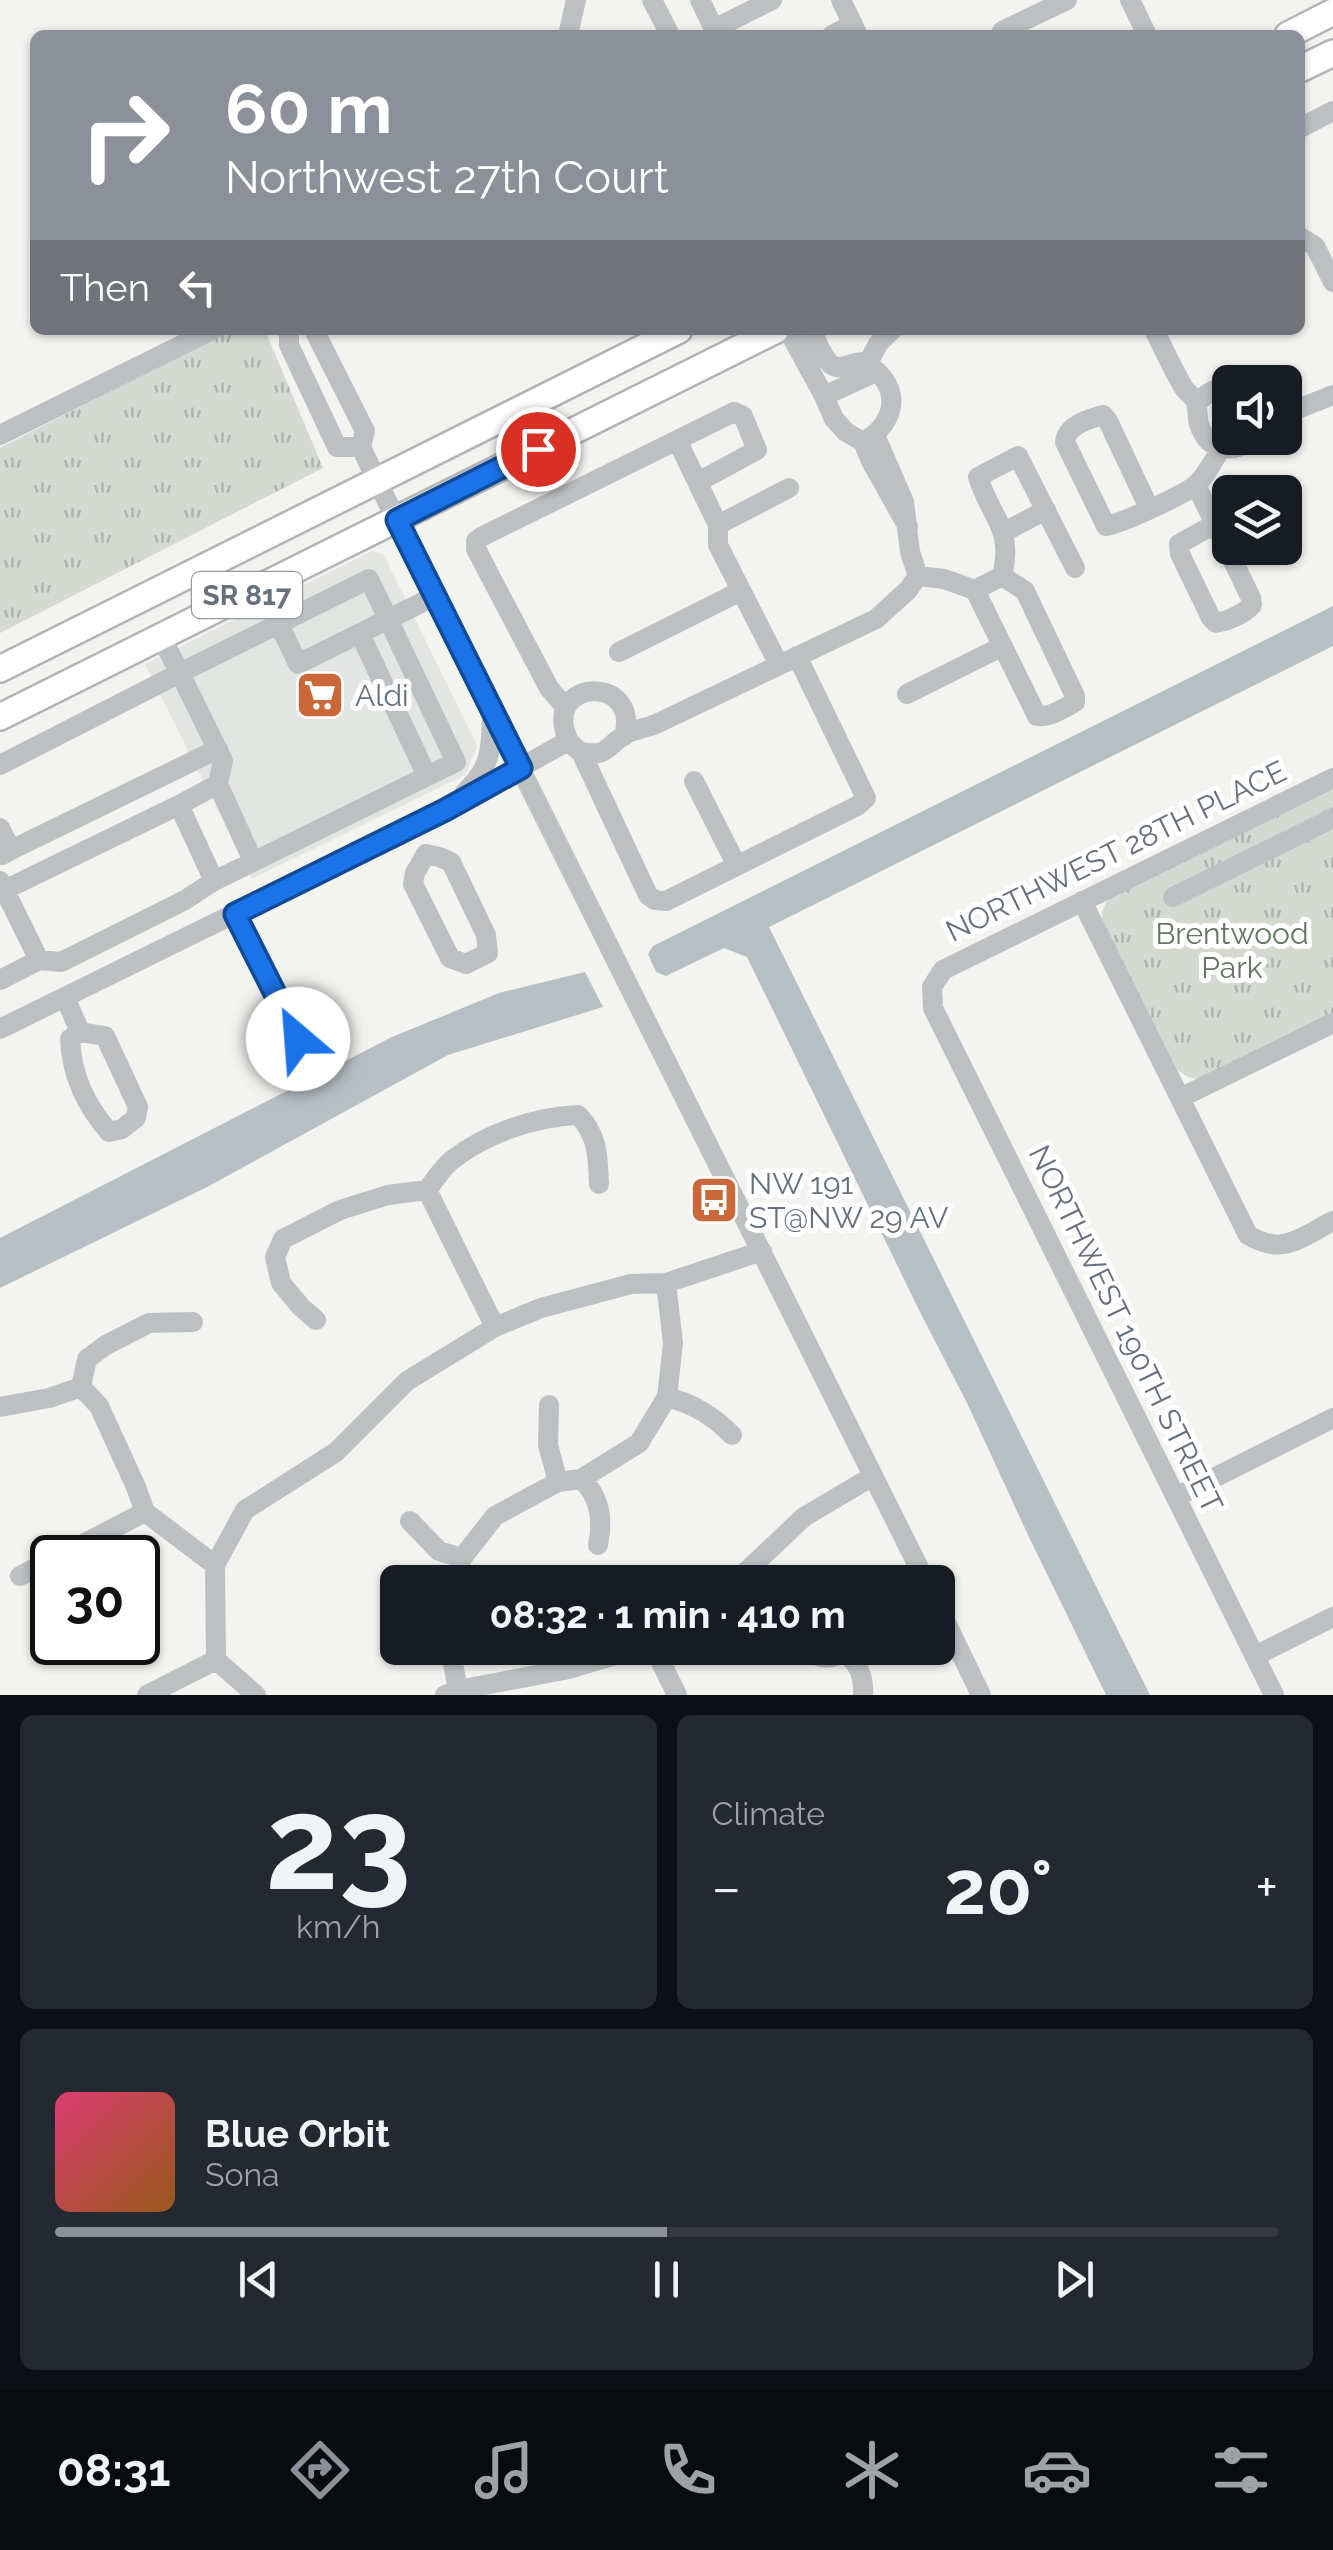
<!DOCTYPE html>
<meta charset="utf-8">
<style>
body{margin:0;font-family:Raleway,sans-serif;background:#242831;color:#f1f3f6;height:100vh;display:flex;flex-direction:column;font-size:38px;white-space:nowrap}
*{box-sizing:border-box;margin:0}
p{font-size:32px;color:#9ea1a6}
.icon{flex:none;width:55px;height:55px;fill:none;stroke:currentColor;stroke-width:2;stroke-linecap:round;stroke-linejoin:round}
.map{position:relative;height:1695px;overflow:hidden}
.drawer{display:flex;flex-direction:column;gap:20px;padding:20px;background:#0d0f14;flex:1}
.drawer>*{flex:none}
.top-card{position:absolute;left:30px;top:30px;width:1275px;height:305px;border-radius:15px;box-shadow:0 2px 8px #0004;background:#8c9099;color:#fff;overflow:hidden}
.tools{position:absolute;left:1212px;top:365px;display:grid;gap:20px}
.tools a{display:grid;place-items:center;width:90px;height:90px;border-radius:15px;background:#171b24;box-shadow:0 2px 8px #0004;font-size:50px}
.speed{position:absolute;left:30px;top:1535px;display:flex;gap:20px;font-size:50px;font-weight:700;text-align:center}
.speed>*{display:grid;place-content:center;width:130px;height:130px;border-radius:50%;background:#171b24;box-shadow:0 2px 8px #0004;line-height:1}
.speed .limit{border:5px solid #111;border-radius:15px;background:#fff;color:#111}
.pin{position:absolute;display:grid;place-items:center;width:85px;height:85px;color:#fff;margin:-42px;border:5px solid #fff;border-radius:50%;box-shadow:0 2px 10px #0007}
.me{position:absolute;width:110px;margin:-55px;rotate:333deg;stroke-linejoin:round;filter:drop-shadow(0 0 8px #0008)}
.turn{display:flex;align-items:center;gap:35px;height:210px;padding:0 30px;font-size:45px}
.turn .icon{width:130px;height:130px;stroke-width:2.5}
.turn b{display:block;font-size:70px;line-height:85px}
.then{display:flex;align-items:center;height:95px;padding:0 30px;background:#0003;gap:20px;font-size:38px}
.big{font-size:75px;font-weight:700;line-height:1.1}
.drawer .widget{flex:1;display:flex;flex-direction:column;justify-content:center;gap:15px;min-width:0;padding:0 35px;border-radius:15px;background:#242831}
.drawer .dial{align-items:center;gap:0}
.dial b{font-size:130px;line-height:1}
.song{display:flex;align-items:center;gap:30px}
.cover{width:120px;height:120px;border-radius:15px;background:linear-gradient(135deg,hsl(340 70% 55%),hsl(30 70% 35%))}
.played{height:10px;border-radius:5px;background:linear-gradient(90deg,#8c9099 50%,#363941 50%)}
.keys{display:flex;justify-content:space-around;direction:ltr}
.heat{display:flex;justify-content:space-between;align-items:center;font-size:55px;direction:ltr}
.drawer .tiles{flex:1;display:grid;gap:20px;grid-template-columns:1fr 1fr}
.widget:last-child{grid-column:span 2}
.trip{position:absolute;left:380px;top:1565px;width:575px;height:100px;border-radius:15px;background:#171b24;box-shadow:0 2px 8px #0004;font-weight:700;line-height:100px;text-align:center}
.tabs{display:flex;height:160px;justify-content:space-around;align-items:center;background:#090b0e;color:#9ea1a6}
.tabs .icon{width:70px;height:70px}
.tabs .current{color:#8c9099}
.tabs b{font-size:45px;color:#f1f3f6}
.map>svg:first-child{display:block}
.built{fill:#e3e5e3}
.grass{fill:url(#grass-tufts)}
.water{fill:#b6bfc3}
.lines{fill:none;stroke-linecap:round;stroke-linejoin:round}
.major-casing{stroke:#b1b4b7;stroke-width:30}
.minor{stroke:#bdc0c3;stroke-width:20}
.major{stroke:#fff;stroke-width:25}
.route-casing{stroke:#114b97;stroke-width:25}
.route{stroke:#1a73e8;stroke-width:18}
.labels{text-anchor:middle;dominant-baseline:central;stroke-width:10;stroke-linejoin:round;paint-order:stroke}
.shield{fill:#fff;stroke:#949ca4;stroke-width:2.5}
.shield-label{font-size:28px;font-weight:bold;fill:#66717d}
.poi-label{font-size:30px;fill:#66717d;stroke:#fff;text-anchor:start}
.street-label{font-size:30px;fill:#66717d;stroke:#fff}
.park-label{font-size:30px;fill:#667564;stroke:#fff}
</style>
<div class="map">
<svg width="1333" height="1695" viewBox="0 0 1333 1695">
<defs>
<pattern id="grass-tufts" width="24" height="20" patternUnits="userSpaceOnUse" patternTransform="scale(2.5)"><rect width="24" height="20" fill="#d4d9d2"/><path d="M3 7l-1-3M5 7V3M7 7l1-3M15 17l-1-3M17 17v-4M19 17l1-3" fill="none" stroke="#b0b4b0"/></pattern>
</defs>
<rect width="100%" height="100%" fill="#f3f3f0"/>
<path class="built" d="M372,551l12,4 93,191 -12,29 -213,104 -107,-215z"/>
<path class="grass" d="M229,330h24l14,5 56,133 -323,165v-185z
M1333,787v226l-130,65c-13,2 -18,-2 -27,-10l-74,-145v-11l5,-12z"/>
<path class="water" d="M1333,606v40l-564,281 381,768h-44l-78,-160 -61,-132 -46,-89 -174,-357 -23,-9 -58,28 -10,-4 -8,-18 5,-8z
M585,972l18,35 -155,48 -241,132 -207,101v-50l392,-201 107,-44z"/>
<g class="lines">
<g class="major-casing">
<path id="major" d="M1288,35l45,-23
M1300,69l33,-16
M0,669l679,-339
M0,717l776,-387"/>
</g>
<path class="minor" d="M652,0l18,35
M700,0l14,29 58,-29
M841,0l17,35
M1130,0l17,35
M1002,31l65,-31
M568,35l8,-35
M832,35l21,-11
M1300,128l33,-17
M1300,237l15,9 18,36
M289,330v15l48,102h24
M314,330l51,101 -4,16 16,34 549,1101
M788,330l36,66 10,23 12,13 17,10 8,19 37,66
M811,330c6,10 11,28 21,35 12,8 24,-9 37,0 34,24 27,58 -6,77
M1154,330c10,19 19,40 30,58 3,4 8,8 11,12 3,7 2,16 4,24 9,29 36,30 57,14
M868,363l10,-19 14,-14
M824,396l52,-24
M1197,403c9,-10 19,-16 33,-16
M1285,414l48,-19
M0,435l212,-105
M875,435l29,67 6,50 8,24
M677,440l41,85v20l61,120
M1196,485l55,113 1,7c-8,9 -24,16 -36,18l-5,-5 -31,-64 -1,-10 36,-20
M1149,508l-41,-87 -5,-6c-14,4 -36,10 -38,27l41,84c17,-3 72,-29 87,-39 12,-8 20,-27 28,-38
M718,525l71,-37
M1004,532l42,-22
M918,576l26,3 31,11 27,-14c12,-49 -11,-57 -24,-99l40,-21 57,112
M975,590l62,126c12,2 28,-8 38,-14v-6l-50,-105 -23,-15
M279,624l19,40 137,-68
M360,634l67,142
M161,637l19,36 189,-94 87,183 -242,119
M619,652l122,-61
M907,694l96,-48
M566,708l-17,-20 -73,-139v-8l5,-4 253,-125 9,4 14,34 -59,32
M624,736c16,-58 -69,-58 -60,-9 2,12 7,18 17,25l67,143 7,5 11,1 191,-95 9,-8 -69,-142
M581,752c27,5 25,-5 43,-17 9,-5 22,-7 32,-11l220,-105 32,-29 10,-14
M0,765l180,-92 43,88 -5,23
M694,781l43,85
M465,792c27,-25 26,-44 27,-78
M179,805l39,-21 35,77
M0,828l11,22 -9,5
M11,850l207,-101
M426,854l13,3 12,5 35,73 2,18 -22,11 -16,-6 -37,-74 2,-11z
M0,881l39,79
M0,892l179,-87 35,76 -29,19 -124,62 -22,-2 -39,20
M1173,897l160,-79
M1082,901l166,334c35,21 52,3 85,-14
M235,914l64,125
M65,997l15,35 25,4 33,71 -2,11 -14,11 -13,3c-24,-28 -37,-56 -39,-93l10,-7
M0,1029l445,-219 123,-69
M1180,1098l153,-75
M427,1190l68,137
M316,1320l-15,-13 -20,-24 -6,-26 8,-18 57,-29 48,-15 39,-5c8,-10 15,-22 25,-30 35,-27 82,-43 126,-45 20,20 20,42 21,69
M81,1387l18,19 37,81 9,25 70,53 1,95 40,35
M81,1387l6,-28 19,-14 43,-22 44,-1
M667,1397c27,7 46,19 65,38
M549,1405l-1,40 10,37
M0,1407l49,-9 32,-11
M581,1479c20,18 22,42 17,66
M1176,1497l157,-79
M410,1521l29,30 23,7
M56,1558l89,-46
M215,1565l30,-55 91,-58 71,-71 88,-54 46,-19 90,-24 35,-1 96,-32
M20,1576l32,-17
M455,1582l7,-24 33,-42 63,-34 23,-3 58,-36 28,-46 6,-54 -7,-60
M735,1582l69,-65 69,-41
M938,1606l43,89
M450,1648l8,42
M654,1648l23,47
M810,1648c9,13 24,13 33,0
M842,1650c16,13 22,24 21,45
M1255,1656l78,-39
M147,1695l69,-35
M445,1695l13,-5 111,-21 70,-21
M1274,1695l-341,-687 -1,-21 11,-17 390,-192"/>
<use href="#major" class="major"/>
</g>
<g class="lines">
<g class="route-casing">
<path id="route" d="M298,1039l-63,-125 210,-104 76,-42 -124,-248 141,-71"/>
</g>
<use href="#route" class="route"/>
</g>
<defs>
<g id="supermarket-square" transform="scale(2.5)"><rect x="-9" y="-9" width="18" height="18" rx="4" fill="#ca6839" stroke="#fff"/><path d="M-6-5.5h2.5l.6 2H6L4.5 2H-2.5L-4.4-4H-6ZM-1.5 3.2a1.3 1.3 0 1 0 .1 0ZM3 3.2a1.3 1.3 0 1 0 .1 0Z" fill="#fff"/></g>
<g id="bus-square" transform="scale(2.5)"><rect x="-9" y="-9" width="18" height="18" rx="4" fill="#ca6839" stroke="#fff"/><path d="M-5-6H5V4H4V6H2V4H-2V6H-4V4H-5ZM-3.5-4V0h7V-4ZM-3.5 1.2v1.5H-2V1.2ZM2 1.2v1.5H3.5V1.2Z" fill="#fff"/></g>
</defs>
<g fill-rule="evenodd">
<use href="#supermarket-square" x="320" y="695"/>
<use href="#bus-square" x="714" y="1200"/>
</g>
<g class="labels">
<rect class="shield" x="192" y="572" width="110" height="46" rx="8"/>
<g class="shield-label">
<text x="247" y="595">SR 817</text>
</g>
<g class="poi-label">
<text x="355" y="695">Aldi</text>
<text x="749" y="1183">NW 191<tspan x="749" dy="34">ST@NW 29 AV</tspan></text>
</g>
<g class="street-label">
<text transform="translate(1116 851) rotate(-26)">NORTHWEST 28TH PLACE</text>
<text transform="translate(1126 1329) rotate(64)">NORTHWEST 190TH STREET</text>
</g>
<g class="park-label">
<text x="1232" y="933">Brentwood<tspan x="1232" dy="34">Park</tspan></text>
</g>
</g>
</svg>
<div class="tools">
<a><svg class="icon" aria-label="sound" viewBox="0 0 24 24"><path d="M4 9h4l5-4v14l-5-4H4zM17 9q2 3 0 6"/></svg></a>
<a><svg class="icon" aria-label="layers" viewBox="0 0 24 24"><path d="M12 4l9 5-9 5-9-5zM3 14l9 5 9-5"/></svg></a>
</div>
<div class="speed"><div class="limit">30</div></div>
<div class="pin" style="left:538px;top:449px;background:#d93025"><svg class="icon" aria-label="arrive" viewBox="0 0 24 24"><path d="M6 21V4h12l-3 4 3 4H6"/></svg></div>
<svg class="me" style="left:298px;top:1039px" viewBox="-20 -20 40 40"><circle r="19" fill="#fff"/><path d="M0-13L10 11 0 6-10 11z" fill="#1a73e8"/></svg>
<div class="trip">08:32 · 1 min · 410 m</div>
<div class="top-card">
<div class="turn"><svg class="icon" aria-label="right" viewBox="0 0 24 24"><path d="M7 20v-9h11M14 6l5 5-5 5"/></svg><div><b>60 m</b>Northwest 27th Court</div></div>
<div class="then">Then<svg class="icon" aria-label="left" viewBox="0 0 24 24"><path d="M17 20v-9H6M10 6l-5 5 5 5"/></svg></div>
</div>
</div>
<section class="drawer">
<div class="tiles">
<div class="widget dial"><b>23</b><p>km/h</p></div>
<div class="widget"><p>Climate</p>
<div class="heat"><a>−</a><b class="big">20°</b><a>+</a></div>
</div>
<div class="widget">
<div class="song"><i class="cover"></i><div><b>Blue Orbit</b><p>Sona</p></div></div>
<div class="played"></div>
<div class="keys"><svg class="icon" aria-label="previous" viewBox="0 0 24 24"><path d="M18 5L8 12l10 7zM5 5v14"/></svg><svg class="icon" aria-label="pause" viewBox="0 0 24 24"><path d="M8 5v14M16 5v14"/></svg><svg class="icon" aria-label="next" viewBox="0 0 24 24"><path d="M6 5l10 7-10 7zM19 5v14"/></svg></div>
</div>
</div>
</section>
<nav class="tabs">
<b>08:31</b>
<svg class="icon current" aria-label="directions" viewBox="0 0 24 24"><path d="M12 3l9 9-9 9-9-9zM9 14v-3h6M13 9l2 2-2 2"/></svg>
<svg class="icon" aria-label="music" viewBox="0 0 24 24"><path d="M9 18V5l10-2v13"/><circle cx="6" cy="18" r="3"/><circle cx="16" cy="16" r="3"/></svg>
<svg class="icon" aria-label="phone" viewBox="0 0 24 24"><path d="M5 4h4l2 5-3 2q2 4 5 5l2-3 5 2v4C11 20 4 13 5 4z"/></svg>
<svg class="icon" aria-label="climate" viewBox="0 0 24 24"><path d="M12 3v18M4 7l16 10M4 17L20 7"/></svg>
<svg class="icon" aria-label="car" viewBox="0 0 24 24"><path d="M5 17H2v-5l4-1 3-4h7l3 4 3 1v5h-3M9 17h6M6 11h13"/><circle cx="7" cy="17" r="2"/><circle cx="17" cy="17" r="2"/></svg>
<svg class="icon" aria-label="filters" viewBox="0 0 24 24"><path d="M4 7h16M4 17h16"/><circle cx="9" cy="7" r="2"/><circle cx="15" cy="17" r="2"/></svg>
</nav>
